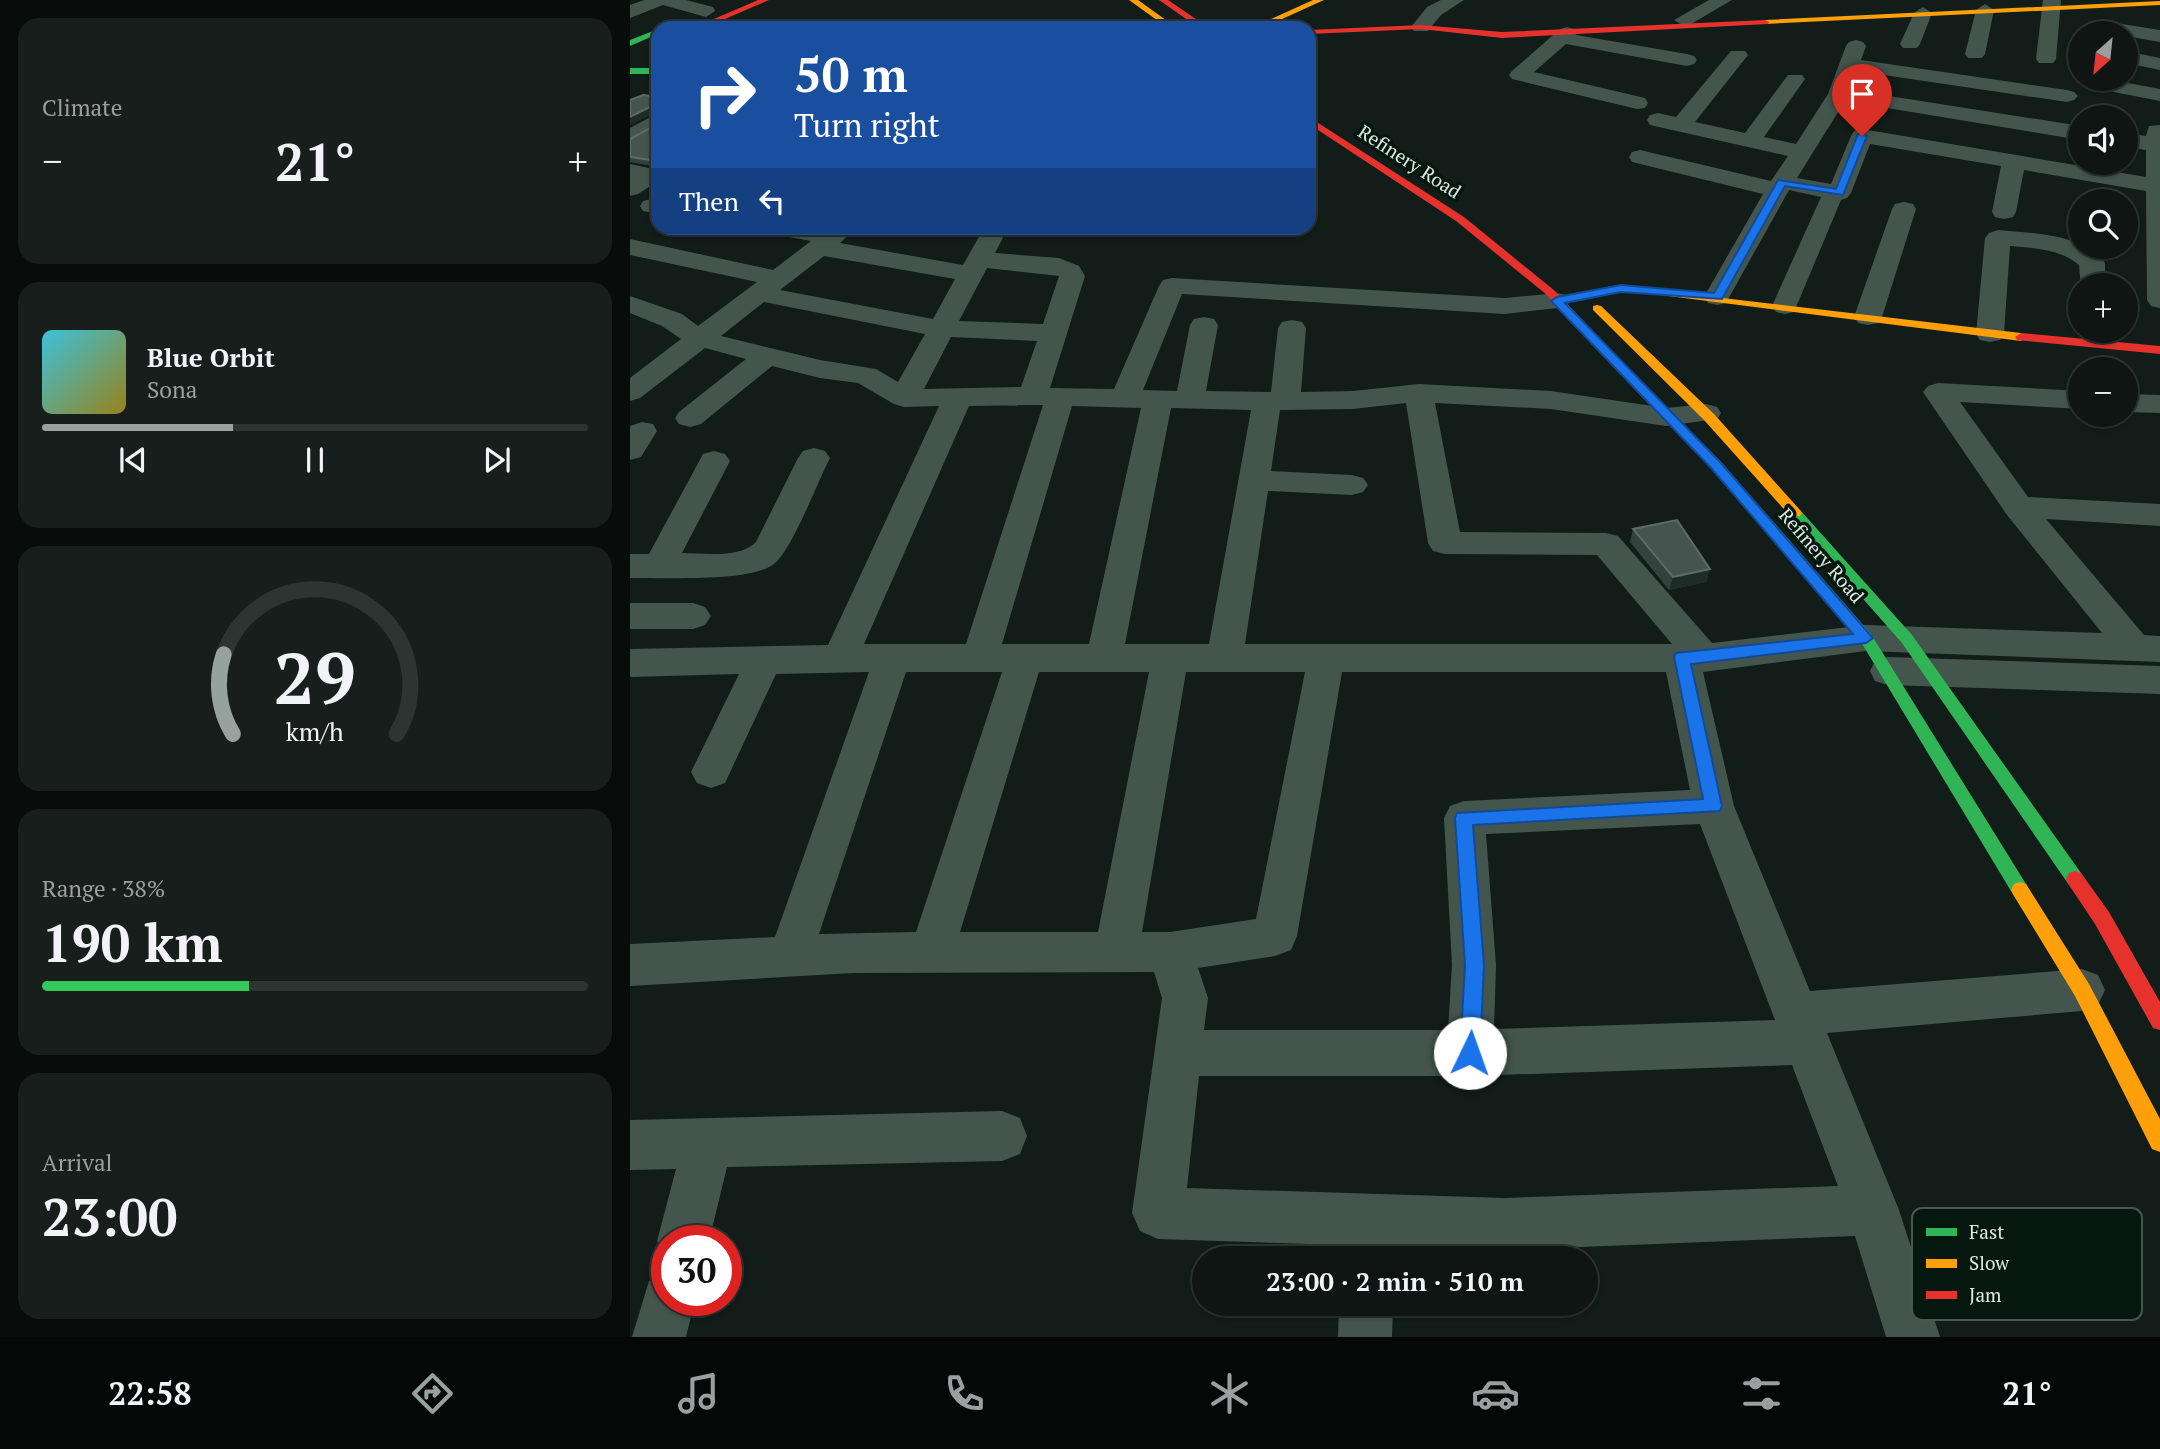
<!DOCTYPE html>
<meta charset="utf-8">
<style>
body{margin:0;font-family:"PT Serif",serif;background:#171e1b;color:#f1f3f6;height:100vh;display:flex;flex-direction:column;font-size:26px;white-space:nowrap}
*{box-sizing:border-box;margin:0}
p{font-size:23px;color:#9b9f9f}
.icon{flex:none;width:38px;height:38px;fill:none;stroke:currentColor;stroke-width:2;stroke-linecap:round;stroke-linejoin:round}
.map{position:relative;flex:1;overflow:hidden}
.details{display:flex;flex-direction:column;gap:18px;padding:18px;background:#080c0a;width:630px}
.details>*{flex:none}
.banner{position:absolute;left:21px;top:21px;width:665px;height:214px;border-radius:21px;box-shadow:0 2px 5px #0004,0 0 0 2px #2e3432;background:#1a4fa0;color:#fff;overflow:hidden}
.needle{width:46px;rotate:207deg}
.buttons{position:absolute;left:1438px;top:21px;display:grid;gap:14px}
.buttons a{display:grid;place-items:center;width:70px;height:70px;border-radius:50%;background:#0e1512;box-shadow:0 2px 5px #0004,0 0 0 2px #2e3432;font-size:35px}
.speed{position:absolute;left:21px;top:1225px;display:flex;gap:14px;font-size:35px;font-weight:700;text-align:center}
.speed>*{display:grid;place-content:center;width:91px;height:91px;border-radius:50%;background:#0e1512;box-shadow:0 2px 5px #0004,0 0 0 2px #2e3432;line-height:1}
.speed .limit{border:10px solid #d22;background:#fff;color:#111}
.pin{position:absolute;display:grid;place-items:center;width:60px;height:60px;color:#fff;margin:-72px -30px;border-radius:50% 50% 50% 0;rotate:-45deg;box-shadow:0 0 7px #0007}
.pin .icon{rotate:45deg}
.me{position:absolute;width:77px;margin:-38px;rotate:3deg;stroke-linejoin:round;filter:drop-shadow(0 0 5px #0008)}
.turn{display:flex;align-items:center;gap:24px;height:147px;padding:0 28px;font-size:32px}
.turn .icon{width:91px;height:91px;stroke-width:2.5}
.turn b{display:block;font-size:49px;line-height:60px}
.then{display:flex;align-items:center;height:66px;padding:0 28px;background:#0003;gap:14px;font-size:26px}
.big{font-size:52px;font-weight:600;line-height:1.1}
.details .tile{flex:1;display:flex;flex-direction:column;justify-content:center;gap:10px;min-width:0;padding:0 24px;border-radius:21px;background:#171e1b}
.details .dial{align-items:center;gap:0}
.dial svg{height:182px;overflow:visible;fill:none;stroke:#2e3432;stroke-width:7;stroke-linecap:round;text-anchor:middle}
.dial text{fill:#f1f3f6;stroke:none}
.song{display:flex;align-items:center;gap:21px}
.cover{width:84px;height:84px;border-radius:10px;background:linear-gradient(135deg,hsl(190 70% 55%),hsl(50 70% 35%))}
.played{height:7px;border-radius:4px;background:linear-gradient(90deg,#97a19d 35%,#2e3432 35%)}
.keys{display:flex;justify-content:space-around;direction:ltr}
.heat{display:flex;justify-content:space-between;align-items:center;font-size:38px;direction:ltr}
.charge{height:10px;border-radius:5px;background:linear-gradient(90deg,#34c759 38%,#2e3432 0)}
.trip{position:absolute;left:562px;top:1246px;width:406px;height:70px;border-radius:35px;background:#0e1512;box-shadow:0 2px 5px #0004,0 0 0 2px #2e3432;font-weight:600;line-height:70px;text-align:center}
.menu{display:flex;height:112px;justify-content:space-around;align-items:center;background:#060807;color:#9b9f9f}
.menu .icon{width:49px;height:49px}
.menu .active{color:#97a19d}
.menu b{font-size:32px;color:#f1f3f6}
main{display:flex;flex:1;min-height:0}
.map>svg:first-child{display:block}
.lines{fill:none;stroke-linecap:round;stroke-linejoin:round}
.street{fill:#44554e;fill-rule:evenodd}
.fast{fill:#30b455;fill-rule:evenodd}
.slow{fill:#ff9f0a;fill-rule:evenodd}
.jam{fill:#e5322d;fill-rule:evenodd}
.wall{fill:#34423d}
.shaded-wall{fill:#1f2b26}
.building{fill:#46544f;stroke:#5e6b66;stroke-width:2}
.route{fill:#1a73e8;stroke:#114b97;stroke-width:2}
.labels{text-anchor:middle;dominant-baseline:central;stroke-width:7;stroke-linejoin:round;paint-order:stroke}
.street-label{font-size:19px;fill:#dee9e4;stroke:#061710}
.key{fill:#061710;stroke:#475650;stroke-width:2}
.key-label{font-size:19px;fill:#dee9e4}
</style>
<main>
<section class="details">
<div class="tile"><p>Climate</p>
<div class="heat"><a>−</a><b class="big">21°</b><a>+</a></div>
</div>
<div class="tile">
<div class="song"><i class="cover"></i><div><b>Blue Orbit</b><p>Sona</p></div></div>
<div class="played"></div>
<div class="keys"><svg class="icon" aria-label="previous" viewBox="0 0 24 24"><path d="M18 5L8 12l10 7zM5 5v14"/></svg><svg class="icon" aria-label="pause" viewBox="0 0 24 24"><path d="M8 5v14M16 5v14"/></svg><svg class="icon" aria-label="next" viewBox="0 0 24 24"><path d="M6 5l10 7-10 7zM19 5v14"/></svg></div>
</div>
<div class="tile dial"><svg viewBox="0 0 100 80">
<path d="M14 69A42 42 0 1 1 86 69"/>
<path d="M14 69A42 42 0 0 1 10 34" stroke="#97a19d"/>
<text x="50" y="56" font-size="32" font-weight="700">29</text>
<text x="50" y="72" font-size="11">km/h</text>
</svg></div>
<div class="tile"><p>Range · 38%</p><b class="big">190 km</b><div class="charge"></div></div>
<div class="tile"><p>Arrival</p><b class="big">23:00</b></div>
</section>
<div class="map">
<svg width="1530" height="1337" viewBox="0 0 1530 1337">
<rect width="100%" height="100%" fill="#121c18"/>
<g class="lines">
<path class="street" d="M14,0h42l27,7 2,4 -9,6 -43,-12 -33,13v-13z
M811,0h23l-23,15 -13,16h-14l-3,-4 16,-20z
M1079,0h23l-41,24 -7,2 -10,-6z
M1413,0h18l-5,59 -3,4h-14l-3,-4z
M1355,4l9,6 -9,44 -3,4h-14l-3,-4 11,-44z
M1293,7l9,6 -12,31 -3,4h-14l-3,-4 14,-31z
M1473,21l57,9v12l-34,-6v-3l-30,-2 -3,-4z
M937,27l7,2 2,6 111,19 7,2 3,4 -3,4 -7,2 -121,-22 -32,28 111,26 3,5 -3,5 -8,1 -125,-30 -3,-4 3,-4 48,-42z
M1226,40l7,2 3,4 -5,14 206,30 7,2 4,4 -4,4 -7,2 -210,-31 -6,19 230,36v14l-236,-39 -48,77 34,6 20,-48 3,-5 8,-2 284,48v-27l-20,-3v-14l20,3 3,-10 11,-1v183l-9,-2 -4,-6 -1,-109 -122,-21 -8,42 -3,5 -9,2 -9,-2 -3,-5 9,-46 -131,-22 -19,49 -4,5 -6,2 -47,112 -9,2 -9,-2 -4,-6 49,-109 -32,-7 -63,113 -9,2 -9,-2 -4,-6 59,-103 -131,-32 -3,-5 3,-5 8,-2 131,31 17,-25 -138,-31 -3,-5 3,-5 8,-2 18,4 55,-66h14l3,4 -53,67 50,11 43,-58h14l3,4 -41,58 32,7 32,-50 18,-48 3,-4z
M1496,51l34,7v12l-34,-7z
M1452,79h24l54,10v12l-77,-15 -3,-4z
M28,113v16l-28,15v-16z
M0,164l28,6v11l-20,13 -8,2z
M22,199l6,1v14l-15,-3 -3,-5 3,-5z
M1274,202l9,2 3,5 -34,108 -4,6 -10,2 -10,-2 -4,-6 38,-108 3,-5z
M135,228h91l-16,15 123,22 21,-37h24l-13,25 64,5 20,8 6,10 -35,112 64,1 45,-103 4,-6 9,-2 333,20 52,-5 9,2 4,6 -4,6 -61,7 -323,-20 -39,96 34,1 13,-66 4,-6 10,-2 10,2 4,6 -12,66 65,1 7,-64 4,-6 10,-2 10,2 4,6 -5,64 52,-1 66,-7 132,7 115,17 40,-4 11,3 4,6 -4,6 -51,7 -115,-17 -116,-6 25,129 146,1 12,3 94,107 154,-18 236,8 -95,-118 -84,-123 5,-6 10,-3 143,8v18l-121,-7 68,95 132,7v22l-114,-7 98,116 16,1v26l-294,-11 -163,21 31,134 76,185 272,-22 16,6 7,15 -7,15 -16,6 -255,22 72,177 41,127h-54l-31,-101 -350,14 -112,-4 -1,12h-52v-13l-182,-6 -18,-8 -8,-18 30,-215 -8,-26 -301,1 -223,13v-42l145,-7 94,-265 -93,2 -51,109 -14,5 -14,-5 -6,-11 48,-98 -109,3v-28l198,-4 111,-239 -35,1 -10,-3 -36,-21 -38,-5 -48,-12 -71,58 -11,3 -11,-3 -4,-6 4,-6 67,-53 -41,-11 -65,50 -10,3v-23l51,-39 -19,-13 -32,-13v-17l52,18 16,12 59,-44 -127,-27v-16l143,31 38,-29 -43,-8zM194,256l131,23 -22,40 -153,-29zM357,268l72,8 -16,48 -84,-3zM134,302l161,32 -27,48 -22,-13 -56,-9 -99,-24zM321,337l86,4 -16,46 -97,2zM776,403l22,140 5,8 12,3 152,1 75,89h-427l23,-153 84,4 11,-3 5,-7 -5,-7 -11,-3 -81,-4 9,-61 73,-1zM403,405h10l-77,239h-102l105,-238zM442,406l69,2 -52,236h-87zM541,408l80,2 -42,234h-84zM276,672h96l-86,260 -97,2zM409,672h110l-51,260h-138zM556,672h119l-49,247 -86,13h-28zM712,672h324l24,118 -226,11 -14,5 -6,12 8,147 -4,65h-244l4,-32 -10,-30 77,-12 16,-6 6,-14zM1070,824l75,196 -281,9 2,-64 -10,-131zM1162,1065l46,121 -333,12 -318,-10 12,-112h271z
M1368,230c34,3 87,4 107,33v22h-24v3l-2,-23c-19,-16 -45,-17 -69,-19l-6,88 -4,6 -10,2 -10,-2 -4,-6 9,-96 4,-5z
M1496,394l34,1v18l-34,-1z
M12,422l11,2 4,7 -16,26 -11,3v-34z
M184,448l11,3 5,7c-12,23 -38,92 -56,106 -25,19 -110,13 -144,14v-24h19l54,-100 11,-3 11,3 5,7 -48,92c23,0 57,6 74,-11l42,-84 5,-7z
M0,603h63l12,4 6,9 -6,9 -12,4h-63z
M1258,657l272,9v28l-272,-9 -13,-4 -5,-10 5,-10z
M372,1111l18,7 7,18 -7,18 -18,7 -275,6 -18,74h-42v19l-10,-19 19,-72 -46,1v-50z
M37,1274v26h28l-9,37h-54l17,-56z
M709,1304h54l-1,33h-54z"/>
<path class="fast" d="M28,29v5l-28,12v-6z
M0,68h28v6h-28z
M992,365l4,1 96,97 149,171 155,250 3,6 -3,6 -6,2 -6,-2 -153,-254 -149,-173 -94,-97 -2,-3z
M1165,508l5,2 112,125 169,238 3,6 -3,6 -6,2 -6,-2 -167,-242 -112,-127 -2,-3z"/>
<path class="slow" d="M499,0h9l39,28h-9z
M683,0h11l-62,28h-11z
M1530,1v4l-395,19 -4,-2 4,-2z
M991,286l400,47 6,4 -6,4 -384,-49h-16l-64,12 -6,-3 6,-3z
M967,305l4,1 113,108 86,96 2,3 -2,3h-10l-86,-96 -111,-110v-4z
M1390,882l6,2 63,100 71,135v33l-8,-3 -77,-153 -61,-100 -3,-6 3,-6z"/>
<path class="jam" d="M128,0h11l-65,28h-11z
M529,0h9l41,28h-10z
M1135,20l4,2 -1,2 -266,14 -81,-9 -112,5v-4l112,-5 81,7z
M679,117l155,100 91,74 71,75v6h-8l-71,-77 -91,-74 -147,-97z
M1391,333l139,13v8l-143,-14 -2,-3z
M1445,871l6,2 28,39 51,90v28l-7,-2 -58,-104 -26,-39 -3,-6 3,-6z"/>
</g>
<path class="wall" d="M28,97v66l-5,3 -23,-4v-23l26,-14 1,-14 -27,14v-25z
M1003,529l77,40 -4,13 -37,8 -39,-48z"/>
<path class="shaded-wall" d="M24,105l3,6 -27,14v-8z
M28,155v8l-5,3 -3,-6z
M1080,569l-4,13 -37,8 4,-13z"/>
<path class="building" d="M13,95l15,2v58l-8,5 -20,-3v-18l26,-14 1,-20h-3l-24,12v-17z
M1047,520l33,49 -37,8 -40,-48z"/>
<path class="route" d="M1228,134l9,2 -24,59 -58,-9 -63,113 -101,-7 -56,11 156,160 152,175 -7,5 -175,21 31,142 -2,5 -247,14 11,140 -4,88 -3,7 -7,3 -7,-3 -3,-7 5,-88 -10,-147 2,-5 246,-14 -29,-142 2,-4 177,-19 -141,-165 -161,-168 6,-4 64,-12 93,8 64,-113 58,9z"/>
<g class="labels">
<g class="street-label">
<text transform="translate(780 161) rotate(33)">Refinery Road</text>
<text transform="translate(1192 555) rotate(49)">Refinery Road</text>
</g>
</g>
<rect x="1282" y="1208" width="230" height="112" rx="10" class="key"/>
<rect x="1296" y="1228" width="31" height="8" fill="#30b455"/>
<rect x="1296" y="1259" width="31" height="9" fill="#ff9f0a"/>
<rect x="1296" y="1291" width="31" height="8" fill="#e5322d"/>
<g class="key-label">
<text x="1339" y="1239">Fast</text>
<text x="1339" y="1270">Slow</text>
<text x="1339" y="1302">Jam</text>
</g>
</svg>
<div class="buttons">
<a><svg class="needle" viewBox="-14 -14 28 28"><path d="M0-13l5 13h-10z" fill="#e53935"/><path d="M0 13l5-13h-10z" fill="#9b9f9f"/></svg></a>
<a><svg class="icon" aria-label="sound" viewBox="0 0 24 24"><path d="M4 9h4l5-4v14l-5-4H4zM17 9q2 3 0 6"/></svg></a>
<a><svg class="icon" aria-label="search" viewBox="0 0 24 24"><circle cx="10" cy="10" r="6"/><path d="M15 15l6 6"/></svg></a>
<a>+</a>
<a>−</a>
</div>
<div class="speed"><div class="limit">30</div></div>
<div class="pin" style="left:1232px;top:136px;background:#d93025"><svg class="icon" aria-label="arrive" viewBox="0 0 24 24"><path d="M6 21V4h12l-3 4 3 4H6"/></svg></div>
<svg class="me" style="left:840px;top:1053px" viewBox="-20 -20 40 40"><circle r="19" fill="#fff"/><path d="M0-13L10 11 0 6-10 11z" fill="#1a73e8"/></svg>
<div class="trip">23:00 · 2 min · 510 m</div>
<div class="banner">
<div class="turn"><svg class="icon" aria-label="right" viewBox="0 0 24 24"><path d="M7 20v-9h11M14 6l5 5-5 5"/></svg><div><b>50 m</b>Turn right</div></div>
<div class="then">Then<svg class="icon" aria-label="left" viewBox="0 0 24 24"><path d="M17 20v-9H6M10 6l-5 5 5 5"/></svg></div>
</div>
</div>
</main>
<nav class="menu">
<b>22:58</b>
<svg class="icon active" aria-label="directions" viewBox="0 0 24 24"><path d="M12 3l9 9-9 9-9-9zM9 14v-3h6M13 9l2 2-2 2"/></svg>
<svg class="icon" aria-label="music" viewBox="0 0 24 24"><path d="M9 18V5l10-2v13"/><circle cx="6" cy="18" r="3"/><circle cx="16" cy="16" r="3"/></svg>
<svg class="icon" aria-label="phone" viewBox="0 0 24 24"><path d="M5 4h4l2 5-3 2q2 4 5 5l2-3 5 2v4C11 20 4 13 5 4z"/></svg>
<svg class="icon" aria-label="climate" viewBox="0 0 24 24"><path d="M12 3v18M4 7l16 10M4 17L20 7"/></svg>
<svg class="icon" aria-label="car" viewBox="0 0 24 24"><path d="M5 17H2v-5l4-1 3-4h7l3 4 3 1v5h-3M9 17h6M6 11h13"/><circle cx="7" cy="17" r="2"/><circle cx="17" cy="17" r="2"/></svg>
<svg class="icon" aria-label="filters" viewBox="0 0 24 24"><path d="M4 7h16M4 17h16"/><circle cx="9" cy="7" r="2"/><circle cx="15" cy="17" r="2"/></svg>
<b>21°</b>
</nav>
